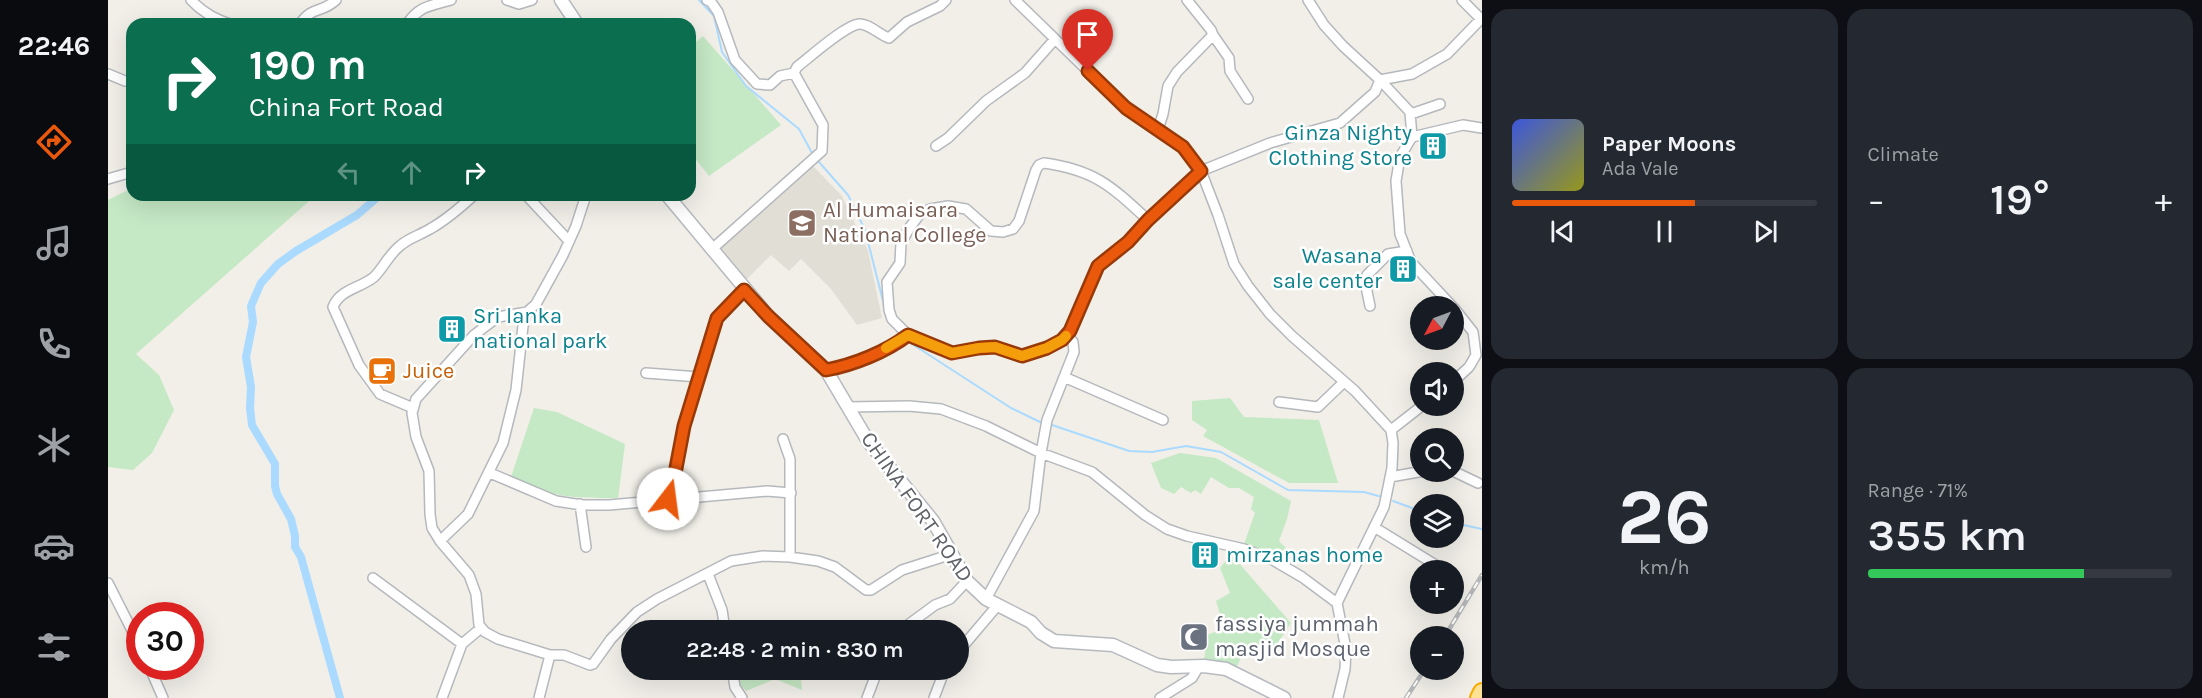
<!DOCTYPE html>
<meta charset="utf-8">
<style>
body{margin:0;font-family:Karla,sans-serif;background:#242831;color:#f1f3f6;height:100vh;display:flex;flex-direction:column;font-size:22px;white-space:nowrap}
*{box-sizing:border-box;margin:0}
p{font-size:20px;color:#9ea1a6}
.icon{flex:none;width:33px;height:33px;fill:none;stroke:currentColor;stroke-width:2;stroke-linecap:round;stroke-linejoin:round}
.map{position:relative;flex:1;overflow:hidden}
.details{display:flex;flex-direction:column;gap:9px;padding:9px;background:#0d0f14;width:720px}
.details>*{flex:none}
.banner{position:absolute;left:18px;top:18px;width:570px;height:183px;border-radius:18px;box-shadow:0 6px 24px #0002;background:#0b6e4f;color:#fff;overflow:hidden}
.needle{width:39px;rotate:229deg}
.buttons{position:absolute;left:1302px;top:296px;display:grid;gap:12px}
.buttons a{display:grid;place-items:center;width:54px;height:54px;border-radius:50%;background:#171b24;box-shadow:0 6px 24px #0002;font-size:30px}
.speed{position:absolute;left:18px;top:602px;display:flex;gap:12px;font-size:30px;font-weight:700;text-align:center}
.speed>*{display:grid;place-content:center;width:78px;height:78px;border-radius:50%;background:#171b24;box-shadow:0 6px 24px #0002;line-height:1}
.speed .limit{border:9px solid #d22;background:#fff;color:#111}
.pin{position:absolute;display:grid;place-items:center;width:51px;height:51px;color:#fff;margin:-62px -26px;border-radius:50% 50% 50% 0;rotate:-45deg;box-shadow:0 0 6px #0007}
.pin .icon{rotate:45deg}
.me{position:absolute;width:66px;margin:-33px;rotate:15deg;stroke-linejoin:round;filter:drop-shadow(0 0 4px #0008)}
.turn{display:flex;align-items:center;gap:21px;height:126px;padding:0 24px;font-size:27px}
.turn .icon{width:78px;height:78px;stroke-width:2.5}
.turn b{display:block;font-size:42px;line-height:51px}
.lanes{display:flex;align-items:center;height:57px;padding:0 24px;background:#0003;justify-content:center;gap:30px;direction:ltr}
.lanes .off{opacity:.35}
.big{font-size:45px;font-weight:600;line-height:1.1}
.details .card{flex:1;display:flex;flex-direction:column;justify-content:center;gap:9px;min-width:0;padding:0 21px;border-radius:18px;background:#242831}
.details .dial{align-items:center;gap:0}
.dial b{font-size:78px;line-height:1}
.song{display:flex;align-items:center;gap:18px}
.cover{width:72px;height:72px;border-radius:9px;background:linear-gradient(135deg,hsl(230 70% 55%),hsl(60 70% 35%))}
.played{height:6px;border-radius:3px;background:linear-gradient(90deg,#ea580c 60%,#363941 60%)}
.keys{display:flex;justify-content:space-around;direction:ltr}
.heat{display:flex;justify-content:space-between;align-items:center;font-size:33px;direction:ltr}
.charge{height:9px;border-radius:4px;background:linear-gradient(90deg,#34c759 71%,#363941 0)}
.details .tiles{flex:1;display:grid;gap:9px;grid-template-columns:repeat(2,1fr)}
.trip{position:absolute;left:513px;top:620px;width:348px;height:60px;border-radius:30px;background:#171b24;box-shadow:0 6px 24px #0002;font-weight:600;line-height:60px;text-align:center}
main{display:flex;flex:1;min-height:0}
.menu{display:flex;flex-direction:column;width:108px;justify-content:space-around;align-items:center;background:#090b0e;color:#9ea1a6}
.menu .icon{width:42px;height:42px}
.menu .current{color:#ea580c}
.menu b{font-size:27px;color:#f1f3f6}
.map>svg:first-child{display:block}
.education{fill:#e1ded6}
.green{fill:#c5e8c5}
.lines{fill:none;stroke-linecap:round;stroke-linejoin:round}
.stream{stroke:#aadaff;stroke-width:2}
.canal{stroke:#aadaff;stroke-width:8}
.street-casing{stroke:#b5b8bc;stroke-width:12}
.secondary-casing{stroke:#b6babf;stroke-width:15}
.highway-casing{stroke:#f9ab00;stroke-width:20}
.street{stroke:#fff;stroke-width:9}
.secondary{stroke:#fff;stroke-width:12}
.highway{stroke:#fde293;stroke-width:16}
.rail-casing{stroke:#b6b7b8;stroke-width:4.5}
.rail{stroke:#fff;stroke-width:2;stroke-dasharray:7;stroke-linecap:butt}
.route-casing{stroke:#983908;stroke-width:15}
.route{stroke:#ea580c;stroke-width:10}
.slow{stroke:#f59e0b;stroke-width:10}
.labels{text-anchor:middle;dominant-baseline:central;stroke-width:5;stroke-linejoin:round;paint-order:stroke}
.culture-label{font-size:22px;fill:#0d838f;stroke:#fff;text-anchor:end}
.education-label{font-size:22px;fill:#785e54;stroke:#fff;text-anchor:start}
.food-label{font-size:22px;fill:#c56008;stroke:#fff;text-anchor:start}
.street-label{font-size:22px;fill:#5f6368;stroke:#fff}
.worship-label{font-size:22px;fill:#5b616d;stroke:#fff;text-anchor:start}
</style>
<main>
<nav class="menu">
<b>22:46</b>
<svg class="icon current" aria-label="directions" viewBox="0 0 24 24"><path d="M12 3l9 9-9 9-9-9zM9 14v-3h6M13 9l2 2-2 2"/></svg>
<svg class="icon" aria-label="music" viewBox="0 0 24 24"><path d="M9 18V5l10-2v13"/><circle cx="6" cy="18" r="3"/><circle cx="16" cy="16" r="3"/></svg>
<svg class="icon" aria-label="phone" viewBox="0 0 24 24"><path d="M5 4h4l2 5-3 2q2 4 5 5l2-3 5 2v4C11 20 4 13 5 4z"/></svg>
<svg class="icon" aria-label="climate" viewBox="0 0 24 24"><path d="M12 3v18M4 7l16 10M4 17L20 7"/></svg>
<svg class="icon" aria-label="car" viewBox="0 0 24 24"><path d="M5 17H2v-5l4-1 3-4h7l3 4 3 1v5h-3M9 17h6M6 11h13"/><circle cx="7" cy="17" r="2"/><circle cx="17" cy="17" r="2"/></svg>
<svg class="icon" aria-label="filters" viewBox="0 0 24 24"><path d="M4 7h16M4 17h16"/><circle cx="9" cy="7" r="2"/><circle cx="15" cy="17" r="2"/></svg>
</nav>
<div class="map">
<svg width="1374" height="698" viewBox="0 0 1374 698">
<rect width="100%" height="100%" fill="#f1efe8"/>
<path class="education" d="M705,166l29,30 26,55 14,67 -25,7 -26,-36 -30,-30 -12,12 -18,-16 -28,28 -25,-33z"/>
<path class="green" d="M595,36l78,89 -72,51 -19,-24v-105z
M24,188v7h184l-180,159 23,21 15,35 -22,43 -19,17 -25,-3v-267z
M1122,398l14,19 75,3 19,63h-49l-86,-47 4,-6 -15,-10v-19z
M426,408l23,4 68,32 -7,54c-43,0 -69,0 -107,-21z
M1072,453l36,5 75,43 -4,18 -8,22 7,7 -6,11 -36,-15 11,-31 -4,-4 3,-12 -15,-9h-10l-18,-11 -10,17 -6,-4 -4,3 -10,-6 -7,7 -13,-6 -10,-25z
M1123,554l60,69 -23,35 -23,-8 -8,16 -33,-4 3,-27 17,-7 -8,-27 14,-8 -10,-25z
M628,669h64l2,21 -27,-11 -29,12 -8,-9z"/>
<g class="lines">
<path class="stream" d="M591,0l15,16 8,36 24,34 53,43 13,24
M711,162l29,33 17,35 19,75
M779,316l14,20
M801,342l102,66 29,14
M944,425l77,26 23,1 34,-6 35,6 67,38 76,2 18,5
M1285,501l27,10
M1346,523l28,6"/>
<path class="canal" d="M232,698l-39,-141 -6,-10v-11l-4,-17 -14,-25 -2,-8v-22l-23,-39 -2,-17 1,-21 -5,-30 7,-35 -2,-16 10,-23 17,-19 18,-13 61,-36 23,-20"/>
<g class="street-casing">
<path id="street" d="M83,0c11,12 23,19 39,24
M399,0l12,4 13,-4
M599,0l4,2 7,10 17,48 22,24 13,1 10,-9 14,-3 3,-6c13,-10 47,-41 62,-43 9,-1 21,11 30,14l18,-16 33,-16 6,-6
M907,0l111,108 57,39 18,24 17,44 16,49 14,22 22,28 22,22 63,55 36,39 2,13 -1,25 -8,39 -47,96 9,46 -1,20 -7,29
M1200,0l16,25 19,21 37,34 30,32 2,25 -12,20 -4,24 4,53 11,28 41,44
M1354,0l19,19
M192,24c13,-19 21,-10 36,-24
M299,24c13,-19 24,-18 44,-24
M1105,35l16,23 1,13 18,28
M0,74l17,7h7
M1303,114l29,-10
M1050,129l5,-15 5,-28 9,-14 36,-37 -2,-5 -24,-30
M1304,137l51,-12 19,3
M828,146l12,-8 38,-37 39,-28 30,-34
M0,179l24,-7
M418,195l43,46
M603,250l111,-99 1,-26 -29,-52
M1262,306l-5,-24 2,-7 21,-21 19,-3
M1346,308l19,24 3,23 -7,12 -15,14
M800,335l-16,-16 -3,-9 -2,-28 13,-19 1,-20 9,-16 10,-13 10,-5 18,-3 18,3 25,22 12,1 10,-3 6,-8 17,-51 3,-5 5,-2c51,7 67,23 104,57
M718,370c26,-5 61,-19 82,-35l44,18 27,-5 16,-1 27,9 26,-8 14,-8 8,-9 28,-65 30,-24 20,-22 53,-49 69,-28 70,-20 35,-31 5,-12 32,-6 35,-20 35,-36
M538,373l53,4
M956,377l99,43
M1171,402l39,5 26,-25
M740,407l61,-1 32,3 45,17 55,27 51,19 53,43 22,14 20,7 57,13 29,11 29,17 35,26
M305,408l-33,-14 -21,-29 -26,-58c7,-18 28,-19 41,-30 10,-10 15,-23 27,-32 8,-7 19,-10 29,-16 16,-9 30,-21 44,-34
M1283,430l32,-25
M675,439l7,20v98
M1345,471l25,12
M382,473l66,28 26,4h27l158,-14 24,2
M1282,477l34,-6
M560,499l5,-15 11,-58 33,-108 27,-28
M472,504l6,43
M1266,527l65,40 1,3
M332,541l28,-27 35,-71 13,-53 7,-64 4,-14
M600,574l14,36 3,20
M265,578l89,66
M0,583l32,63
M878,599l48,-88 7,-58 6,-33 27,-68 -1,-10 -6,-7
M793,630l34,-25 15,-6 17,-18
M850,652l39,-46
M442,655h14l26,10 3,-1 18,-25 26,-27 20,-13 74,-38 32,-5 27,1 28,4 17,6 31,23h5l31,-20 50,-16
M41,666l14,32
M624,669l3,18 7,11
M334,698l20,-54 19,-16
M431,698l11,-43 -52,-16 -13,-7 -6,-7 -3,-31 -7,-19 -29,-34 -8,-13 -2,-14 -1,-43 -13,-34 -4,-24 4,-14 58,-64 24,-18 29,-5 9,-8 27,-49 13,-29 10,-31
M759,698l11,-29
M826,698l11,-29
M1052,698l32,-20 7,-12"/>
</g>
<g class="secondary-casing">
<path id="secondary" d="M453,0l16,24
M559,195l101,121 58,54 42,71 65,80 34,60 19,18 45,23 10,11 13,8 59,4 44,20 14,2 33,-1 22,3 58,29"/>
</g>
<g class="highway-casing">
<path id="highway" d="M1371,698l3,-6"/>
</g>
<use href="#street" class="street"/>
<use href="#secondary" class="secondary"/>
<use href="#highway" class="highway"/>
<g class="rail-casing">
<path id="rail" d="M1337,636l37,-61
M1298,698l19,-29"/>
</g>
<use href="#rail" class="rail"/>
</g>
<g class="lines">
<g class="route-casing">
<path id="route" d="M560,499l5,-15 11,-58 33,-108 27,-28 24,26 58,54c27,-5 60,-18 82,-35l44,18 27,-5 16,-1 27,9 25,-8 15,-8 8,-9 28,-65 30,-24 20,-22 53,-49 -18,-24 -57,-39 -38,-37"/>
</g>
<use href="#route" class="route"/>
<path class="slow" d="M778,348l22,-13 44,18 27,-5 16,-1 27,9 25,-8 15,-8 4,-4"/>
</g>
<defs>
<g id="building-square" transform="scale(1.5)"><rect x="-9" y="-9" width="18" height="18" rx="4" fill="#0f9aa8" stroke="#fff"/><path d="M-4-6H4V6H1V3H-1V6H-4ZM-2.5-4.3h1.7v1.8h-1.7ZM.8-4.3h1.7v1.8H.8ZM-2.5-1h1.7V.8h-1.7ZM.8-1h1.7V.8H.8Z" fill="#fff"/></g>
<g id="school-square" transform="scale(1.5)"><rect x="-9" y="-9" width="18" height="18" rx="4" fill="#8d6e63" stroke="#fff"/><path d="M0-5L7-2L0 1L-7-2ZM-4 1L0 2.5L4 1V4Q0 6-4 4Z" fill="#fff"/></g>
<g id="cafe-square" transform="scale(1.5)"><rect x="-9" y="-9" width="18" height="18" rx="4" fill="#e8710a" stroke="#fff"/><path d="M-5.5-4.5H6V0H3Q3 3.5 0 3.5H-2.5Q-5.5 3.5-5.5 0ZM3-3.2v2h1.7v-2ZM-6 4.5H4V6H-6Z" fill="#fff"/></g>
<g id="mosque-square" transform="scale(1.5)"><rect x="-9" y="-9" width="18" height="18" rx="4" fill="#6b7280" stroke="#fff"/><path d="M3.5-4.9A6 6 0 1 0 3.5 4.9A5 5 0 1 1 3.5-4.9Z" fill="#fff"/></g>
</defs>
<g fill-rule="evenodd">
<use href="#building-square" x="1325" y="146"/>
<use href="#school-square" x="694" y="223"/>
<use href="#building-square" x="1295" y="269"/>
<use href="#building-square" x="344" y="329"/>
<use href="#cafe-square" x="274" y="371"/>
<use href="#building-square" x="1097" y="555"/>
<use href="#mosque-square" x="1086" y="637"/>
</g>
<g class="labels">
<g class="culture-label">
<text x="1304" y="133">Ginza Nighty<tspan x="1304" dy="25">Clothing Store</tspan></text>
<text x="1274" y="256">Wasana<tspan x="1274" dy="25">sale center</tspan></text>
<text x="365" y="316" text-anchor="start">Sri lanka<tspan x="365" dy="25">national park</tspan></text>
<text x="1118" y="555" text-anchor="start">mirzanas home</text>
</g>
<g class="education-label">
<text x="715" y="210">Al Humaisara<tspan x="715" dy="25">National College</tspan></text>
</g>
<g class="food-label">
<text x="295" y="371">Juice</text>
</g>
<g class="street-label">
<text transform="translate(809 507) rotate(55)">CHINA FORT ROAD</text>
</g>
<g class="worship-label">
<text x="1107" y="624">fassiya jummah<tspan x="1107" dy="25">masjid Mosque</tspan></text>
</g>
</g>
</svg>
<div class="buttons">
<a><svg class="needle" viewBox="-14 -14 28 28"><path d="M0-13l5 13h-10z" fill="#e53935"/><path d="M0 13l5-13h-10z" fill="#9ea1a6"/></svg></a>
<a><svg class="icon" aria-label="sound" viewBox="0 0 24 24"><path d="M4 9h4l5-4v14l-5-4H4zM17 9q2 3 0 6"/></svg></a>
<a><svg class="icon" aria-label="search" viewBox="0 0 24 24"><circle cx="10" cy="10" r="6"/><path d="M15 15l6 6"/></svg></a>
<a><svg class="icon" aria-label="layers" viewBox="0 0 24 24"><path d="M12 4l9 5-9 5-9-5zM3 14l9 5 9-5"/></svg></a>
<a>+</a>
<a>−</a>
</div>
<div class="speed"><div class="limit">30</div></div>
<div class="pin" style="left:980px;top:71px;background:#d93025"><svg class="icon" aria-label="arrive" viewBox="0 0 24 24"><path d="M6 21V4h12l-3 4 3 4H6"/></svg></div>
<svg class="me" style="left:560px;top:499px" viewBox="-20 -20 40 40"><circle r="19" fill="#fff"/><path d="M0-13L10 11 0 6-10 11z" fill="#ea580c"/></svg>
<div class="trip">22:48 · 2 min · 830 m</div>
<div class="banner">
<div class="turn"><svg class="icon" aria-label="right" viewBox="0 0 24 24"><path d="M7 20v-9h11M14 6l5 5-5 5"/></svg><div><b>190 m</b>China Fort Road</div></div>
<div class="lanes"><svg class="icon off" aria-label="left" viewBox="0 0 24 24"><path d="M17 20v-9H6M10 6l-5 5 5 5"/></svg><svg class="icon off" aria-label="ahead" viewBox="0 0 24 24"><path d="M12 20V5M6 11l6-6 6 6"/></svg><svg class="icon" aria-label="right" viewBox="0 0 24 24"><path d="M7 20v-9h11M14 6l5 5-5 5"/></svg></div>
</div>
</div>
<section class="details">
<div class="tiles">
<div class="card">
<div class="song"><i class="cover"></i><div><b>Paper Moons</b><p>Ada Vale</p></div></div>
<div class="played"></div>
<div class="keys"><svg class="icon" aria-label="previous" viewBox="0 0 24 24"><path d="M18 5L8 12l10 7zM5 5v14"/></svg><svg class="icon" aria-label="pause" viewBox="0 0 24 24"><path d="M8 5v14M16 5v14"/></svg><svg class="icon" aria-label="next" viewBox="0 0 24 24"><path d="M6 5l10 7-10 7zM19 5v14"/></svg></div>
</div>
<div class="card"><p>Climate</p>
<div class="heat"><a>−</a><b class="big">19°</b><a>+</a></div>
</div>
<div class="card dial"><b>26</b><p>km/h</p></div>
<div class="card"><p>Range · 71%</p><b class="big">355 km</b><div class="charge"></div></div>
</div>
</section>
</main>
